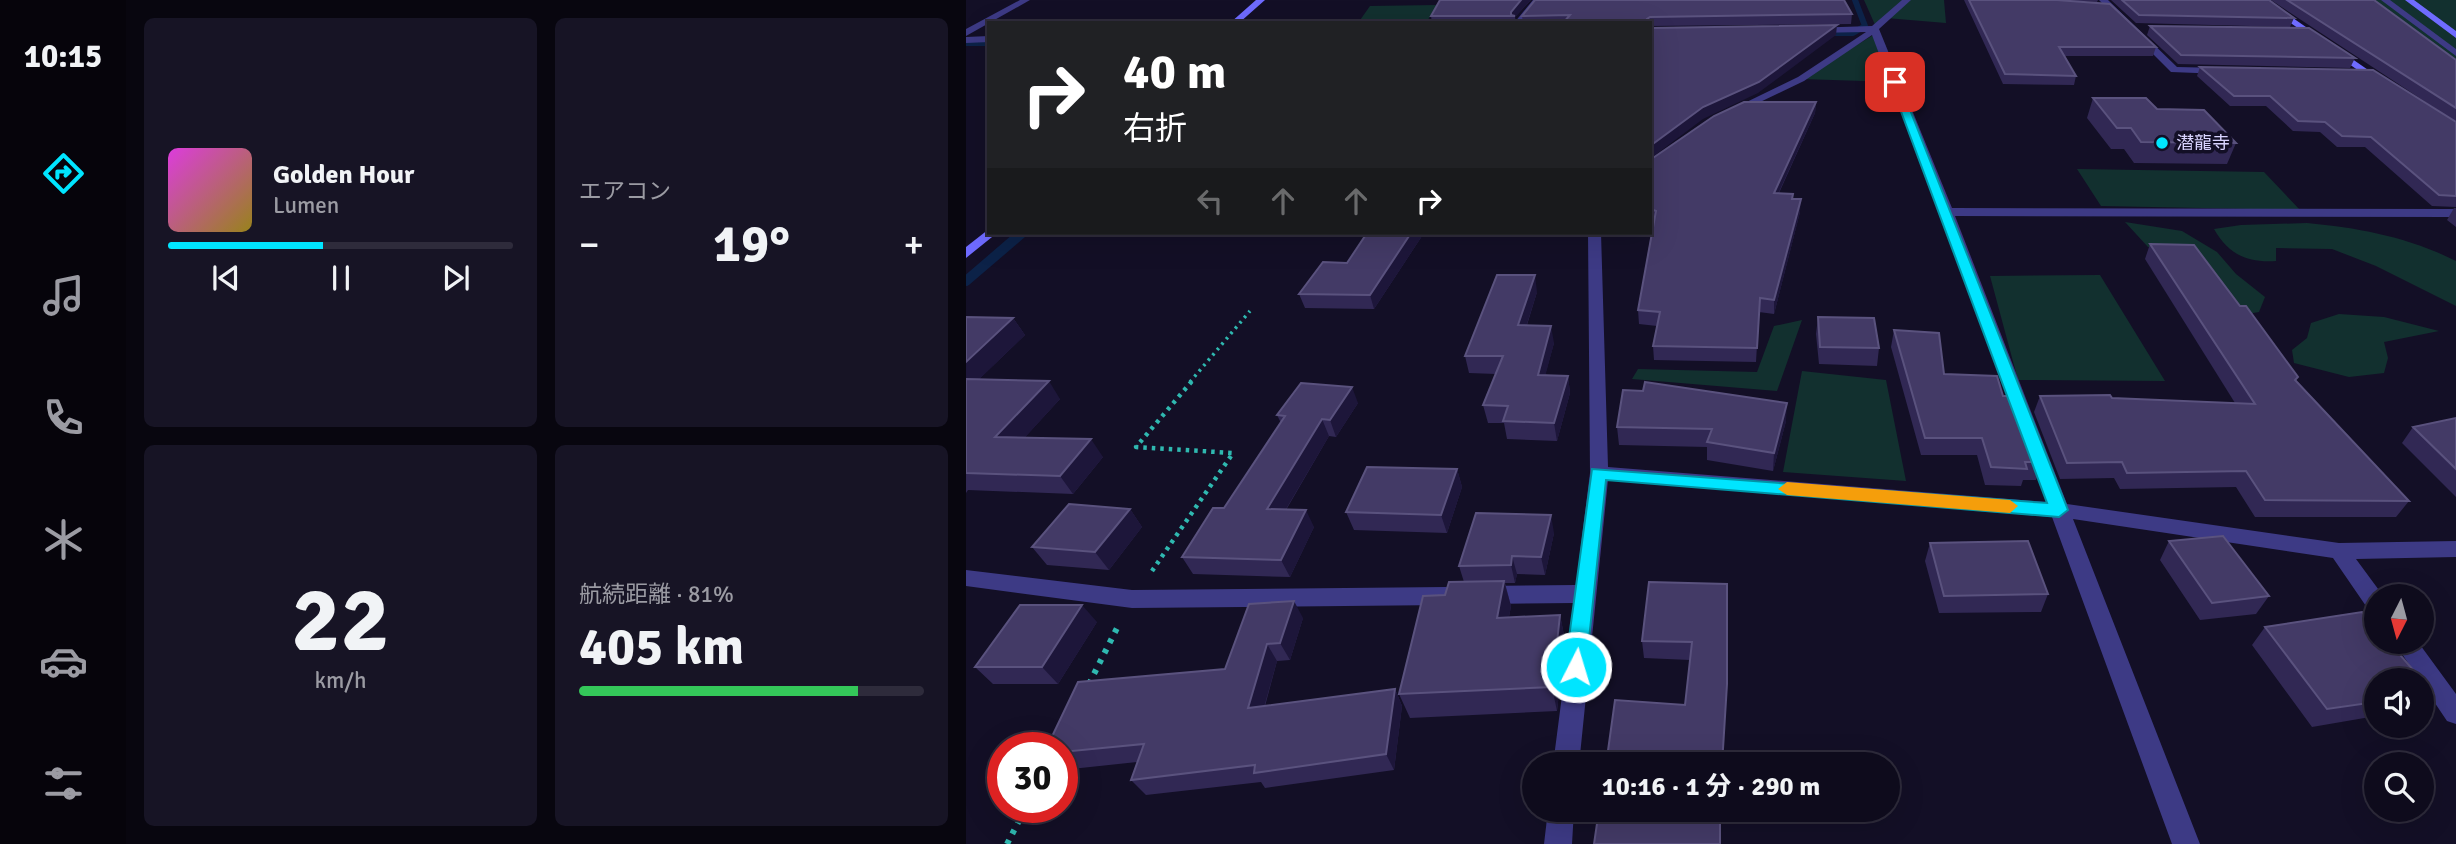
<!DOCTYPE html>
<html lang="ja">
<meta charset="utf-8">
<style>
body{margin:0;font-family:Signika,"Noto Sans JP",sans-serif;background:#171425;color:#f1f3f6;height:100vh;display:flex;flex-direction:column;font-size:26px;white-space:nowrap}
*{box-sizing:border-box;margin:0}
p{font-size:23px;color:#9b9ba3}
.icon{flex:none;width:38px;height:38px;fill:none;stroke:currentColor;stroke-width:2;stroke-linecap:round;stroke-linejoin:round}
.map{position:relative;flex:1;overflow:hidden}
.details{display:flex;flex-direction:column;gap:18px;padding:18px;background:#08060f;width:840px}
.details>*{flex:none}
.banner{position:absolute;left:21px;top:21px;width:665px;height:214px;border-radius:0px;box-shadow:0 7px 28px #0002,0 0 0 2px #2e2b3b;background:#202124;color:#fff;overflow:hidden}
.needle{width:46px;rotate:186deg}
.fabs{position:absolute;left:1398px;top:584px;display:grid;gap:14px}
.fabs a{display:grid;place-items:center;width:70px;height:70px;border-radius:50%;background:#0e0b1c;box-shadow:0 7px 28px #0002,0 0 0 2px #2e2b3b;font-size:35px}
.speed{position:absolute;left:21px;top:732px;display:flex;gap:14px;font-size:35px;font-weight:700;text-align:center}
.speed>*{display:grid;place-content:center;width:91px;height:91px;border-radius:50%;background:#0e0b1c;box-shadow:0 7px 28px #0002,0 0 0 2px #2e2b3b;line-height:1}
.speed .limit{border:10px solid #d22;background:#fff;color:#111}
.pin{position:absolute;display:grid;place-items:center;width:60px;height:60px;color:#fff;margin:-30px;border-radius:14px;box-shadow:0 4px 10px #0006}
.me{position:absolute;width:77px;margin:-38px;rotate:5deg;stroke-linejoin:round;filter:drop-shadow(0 0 5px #0008)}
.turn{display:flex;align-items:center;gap:24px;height:147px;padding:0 21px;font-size:32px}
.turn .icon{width:91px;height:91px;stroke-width:2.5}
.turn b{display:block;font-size:49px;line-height:60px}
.lanes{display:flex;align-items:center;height:66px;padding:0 21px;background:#0003;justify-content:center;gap:35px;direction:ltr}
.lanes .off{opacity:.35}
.big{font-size:52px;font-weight:700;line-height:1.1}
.details .tile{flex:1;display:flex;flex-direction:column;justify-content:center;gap:10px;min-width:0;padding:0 24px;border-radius:10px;background:#171425}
.details .dial{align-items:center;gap:0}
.dial b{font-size:91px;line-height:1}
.song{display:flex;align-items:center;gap:21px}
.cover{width:84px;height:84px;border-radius:10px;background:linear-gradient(135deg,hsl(300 70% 55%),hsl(50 70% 35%))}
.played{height:7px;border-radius:4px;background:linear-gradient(90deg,#00e5ff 45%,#2e2b3b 45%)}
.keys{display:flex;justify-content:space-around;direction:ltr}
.heat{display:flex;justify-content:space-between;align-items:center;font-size:38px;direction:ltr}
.charge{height:10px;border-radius:5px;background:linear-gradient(90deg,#34c759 81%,#2e2b3b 0)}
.details .tiles{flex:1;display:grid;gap:18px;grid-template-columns:repeat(2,1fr)}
.trip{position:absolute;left:556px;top:752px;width:378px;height:70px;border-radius:35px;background:#0e0b1c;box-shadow:0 7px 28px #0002,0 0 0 2px #2e2b3b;font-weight:700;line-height:70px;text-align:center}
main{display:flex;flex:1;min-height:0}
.dock{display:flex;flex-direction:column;width:126px;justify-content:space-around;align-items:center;background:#06040b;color:#9b9ba3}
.dock .icon{width:49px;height:49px}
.dock .active{color:#00e5ff}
.dock b{font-size:32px;color:#f1f3f6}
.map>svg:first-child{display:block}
.green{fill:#12302f}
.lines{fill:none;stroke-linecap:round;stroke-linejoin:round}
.stream-far1{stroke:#0c2248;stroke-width:6}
.stream{stroke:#0c2248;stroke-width:10}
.path-far2{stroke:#2fb8b0;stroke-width:3.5;stroke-dasharray:2.5 4.5;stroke-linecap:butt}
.path-far1{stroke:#2fb8b0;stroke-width:4.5;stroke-dasharray:3.5 5;stroke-linecap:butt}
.path{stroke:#2fb8b0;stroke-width:6;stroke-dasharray:4.5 7;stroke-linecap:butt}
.street{fill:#3d3a85;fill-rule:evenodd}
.secondary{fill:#6f6bff;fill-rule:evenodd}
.wall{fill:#312854}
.shaded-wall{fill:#1d163a}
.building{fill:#433a66;stroke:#5a527e;stroke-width:2}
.route{fill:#00e5ff;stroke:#0095a6;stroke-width:2}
.slow{fill:#f59e0b}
.poi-dot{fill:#00e5ff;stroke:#130f26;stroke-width:2.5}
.labels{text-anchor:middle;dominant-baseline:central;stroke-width:7;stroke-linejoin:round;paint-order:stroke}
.far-poi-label{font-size:18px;fill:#d9d4ff;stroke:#130f26;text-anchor:start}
</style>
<main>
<nav class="dock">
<b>10:15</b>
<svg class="icon active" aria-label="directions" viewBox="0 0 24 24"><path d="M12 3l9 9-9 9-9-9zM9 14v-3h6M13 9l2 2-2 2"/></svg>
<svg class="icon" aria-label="music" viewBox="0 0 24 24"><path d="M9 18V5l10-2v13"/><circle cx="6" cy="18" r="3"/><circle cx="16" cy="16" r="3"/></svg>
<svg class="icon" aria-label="phone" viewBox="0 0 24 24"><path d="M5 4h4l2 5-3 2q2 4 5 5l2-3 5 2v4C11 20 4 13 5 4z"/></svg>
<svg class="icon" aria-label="climate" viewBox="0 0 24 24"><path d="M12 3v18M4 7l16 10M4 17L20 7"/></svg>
<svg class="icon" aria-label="car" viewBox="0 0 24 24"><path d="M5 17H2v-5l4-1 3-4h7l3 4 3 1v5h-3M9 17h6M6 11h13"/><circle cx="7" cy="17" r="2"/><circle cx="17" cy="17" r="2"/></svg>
<svg class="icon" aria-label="filters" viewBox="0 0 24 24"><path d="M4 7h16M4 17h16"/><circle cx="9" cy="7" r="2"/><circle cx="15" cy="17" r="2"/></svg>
</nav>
<section class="details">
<div class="tiles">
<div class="tile">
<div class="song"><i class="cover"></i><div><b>Golden Hour</b><p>Lumen</p></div></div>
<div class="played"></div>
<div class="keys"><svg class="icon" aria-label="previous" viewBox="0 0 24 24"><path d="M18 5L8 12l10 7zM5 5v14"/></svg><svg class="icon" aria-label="pause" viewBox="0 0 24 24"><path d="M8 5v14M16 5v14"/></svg><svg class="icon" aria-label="next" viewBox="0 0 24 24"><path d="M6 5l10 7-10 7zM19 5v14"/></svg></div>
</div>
<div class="tile"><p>エアコン</p>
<div class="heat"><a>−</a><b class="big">19°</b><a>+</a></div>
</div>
<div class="tile dial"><b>22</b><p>km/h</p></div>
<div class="tile"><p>航続距離 · 81%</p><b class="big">405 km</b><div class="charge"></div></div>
</div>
</section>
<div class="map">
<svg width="1490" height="844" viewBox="0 0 1490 844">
<rect width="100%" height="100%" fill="#130f26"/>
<path class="green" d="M898,0h80l2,23 -60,-5 -10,9z
M1405,0h85v64z
M471,5l-11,18h-68l12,-17z
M909,34l20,48 -94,-3z
M1111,169l187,3 36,38 -199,-4z
M1159,222l57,9 35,21 19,22 29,23 -6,15 -23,4 -45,-59 -43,-10z
M1341,223c53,5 101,14 149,38v45l-80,-40 -44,-17 -56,-1v13c-29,2 -48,-7 -62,-32l27,-4z
M1134,275l65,106 -147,-1 -28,-104z
M1373,314l45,3 55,14 -55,11 4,16 -4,15 -35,4 -55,-14 -2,-13 15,-12 4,-15z
M836,320l-25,71 -145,-12 6,-10 119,3 17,-46z
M836,371l84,9 20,101 -123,-9z"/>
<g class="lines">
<path class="stream-far1" d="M856,33h31l12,-7 -10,-26
M0,43h23"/>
<path class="stream" d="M0,281l56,-48"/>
<path class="path-far2" d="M224,382l60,-71"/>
<path class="path-far1" d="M186,571l81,-118 -97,-6 56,-66"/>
<path class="path" d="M123,684l29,-58
M41,844l19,-37"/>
<path class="street" d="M54,0h10l-64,36v-7z
M567,0h8l-18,23h-9z
M936,0h9l-32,29 73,179 504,1v8l-501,-1 112,288 272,39 117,-2v16l-100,2 28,38h-8v15l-8,-3 -35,-51 -260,-39 127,325h-28l-120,-327 -444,-37 -29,285h-26l21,-162 -89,1 -8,-3 -3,-6 3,-6 8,-3 91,-1 14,-112 -2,-240h13l7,234 439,35 -175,-467 -68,46 -69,33 -9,-2 72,-35 68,-45 -54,1 -3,-5 63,-2z
M1133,0h9l69,67 45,1 5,3 -5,3 -51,-2z
M1415,0h9l66,49v7z
M23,36v6l-23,1v-6z
M0,570l166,20 314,-3 8,3 3,6 -3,6 -8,3 -314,3 -166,-22z
M1428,642h24l38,52v30l-9,-3z
M582,810h26l-2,34h-28z"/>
<path class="secondary" d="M290,0h9l-26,23h-9z
M1292,0h9l120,83 -8,2z
M1439,0h9l42,31v7z
M23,229v4h8l-31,25v-11z"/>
</g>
<path class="wall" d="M565,0l-16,17 1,6h-84l-1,-7z
M569,0l317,14 -1,10 -201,2v-3h-127l-1,-7z
M998,0h134l-1,2 -28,-1 87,46 -3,9h-88l11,20 -2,9 -71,-1z
M1145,0h158l25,18 -4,9 -154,-4z
M1305,0h103l82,60v62z
M1184,26l205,32 -5,10 -172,-4 -31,-29z
M1234,67l256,55v85l-24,-1 -67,-59h-28l-17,-15 -27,-1 -27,-25h-36l-33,-30z
M1127,98l64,11 79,34 -9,21 -93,-1 -10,-14h-13l-24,-31z
M850,102l-1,11 -36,80 13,6 8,13 -26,102 -15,-2 -3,50 -102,-2 -1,-14 4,-20 -18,-2 -1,-14 15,-87 -3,-1v-62z
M1488,208h2v19l-9,-7z
M401,233h57l-50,76 -69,-1 -6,-14 48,-31z
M1184,244l90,62 58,71 -2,3 113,121 -13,16h-141l-19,-30 -116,2 -6,-11 -54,1 -26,-67 6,-16 195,7 -90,-144z
M571,292l-10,33 27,18 -9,32 23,1 2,17 -13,48 -50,-2 -3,-16h-16l-5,-18 13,-31 -27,-1 -4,-17z
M0,317l47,1 12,17 -46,44 81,20 -35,38 78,20 -30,37 -105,-4 -2,3z
M852,317l61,31 -2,18 -58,-2 -3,-30z
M928,330l50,44 59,22 39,66 -6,18h-13l-2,6 -36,-1 -8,-30h-56l-30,-108z
M392,403l-22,34 -7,-1 -43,74 28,17 -24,50 -97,-3 -11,-17 42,-49 57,-85 -4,-8z
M1490,418v79l-54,-54 11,-16z
M820,421l-13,50 -66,-11v-13l-88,-2 -2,-18z
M491,469l5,18 -15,46 -93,-3 -8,-18z
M164,509l12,18 -33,43 -62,-5 -15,-18z
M588,533l-9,42 -28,-1 -2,9h-10l6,23 -2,11 51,-2 5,25 -8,71 -147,7 -11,-24 46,-99 19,-13 -5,-16z
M1203,541l100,55 -13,18 -56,6 -40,-60z
M964,543l118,51 -7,18 -102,1 -14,-52z
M761,584v117l-42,4 5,-45 -46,-2 -2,-17z
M1396,612l14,16v14h13l44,51 -11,10v-22h-46v35l-64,11 -60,-82 13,-18z
M337,618l-13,42 -13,1 -12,45 130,-17 7,17 -8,64 -129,18 -4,-6 -115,13 -15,-15 6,-18 -75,8v-23l163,-78z
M131,622l-39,62h-65l-18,-17z"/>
<path class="shaded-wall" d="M555,0h10l-16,17v-1h-4v-4z
M871,25l-1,10 -78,58 -55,26 -53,40v-13l53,-39z
M850,102l-1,11 -42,92 1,-12z
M835,199l-1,13 -26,102v-14z
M445,233h13l-50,76 -4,-14z
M569,275l2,17 -16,51 -3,-18z
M47,318l12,17 -59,57v-30z
M585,326l3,17 -13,49 -3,-17z
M602,376l2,17 -13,48 -3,-18z
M83,381l11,18 -51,56 -14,-18z
M386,387l6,16 -22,34 -6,-17z
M821,403l-1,18 -13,50 1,-18z
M356,419l7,17 -53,90 -9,-17z
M125,439l12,18 -30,37 -13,-18z
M491,469l5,18 -15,46 -6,-18z
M164,509l12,18 -33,43 -14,-18z
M340,510l8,17 -24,50 -9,-17z
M585,515l3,18 -9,42 -4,-18z
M546,556l5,18 -2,9 -4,-18z
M538,581l7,25 -7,37 -7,-25z
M328,601l9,17 -13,42 -10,-17z
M116,605l15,17 -39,62 -16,-17z
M594,615l5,25 -8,71 -5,-24z
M301,644l10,17 -18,64 -11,-17z
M429,689l7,17 -8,64 -8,-16z"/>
<path class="building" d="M474,0h81l-10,12v3l4,1h-84z
M569,0h309l8,14 -202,3 -3,2 1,4h-85l7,-8 -48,1z
M1003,0h88l53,4 46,43h-97l17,29 -71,-2z
M1156,0h147l25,18 -155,-3z
M1321,0h87l82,60v48z
M871,25l-78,57 -56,25 -53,39v-118z
M1184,26l159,2 46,30 -174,-3z
M1234,67l173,3 83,52v74l-17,-1 -68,-58 -29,-1 -17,-14 -27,-1 -28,-25h-36z
M1127,98h53l11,11 47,1 32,33 -95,-1 -10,-14h-14z
M778,102h72l-42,91 19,1 -1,5h9l-27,101 -14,-2 -3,50 -104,-2 7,-34 -22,-2 18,-99 -6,-2v-49l64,-44z
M401,233h44l-41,62 -71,-1 24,-32 24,1z
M1184,244l44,1 46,61h6l52,71 -3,3 114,121 -144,-1 -19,-29 -119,2 -5,-11 -55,1 -27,-67 70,-1 2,3 143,6z
M531,275h38l-17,50 33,1 -13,49 30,1 -14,47 -51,-2 5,-15 -25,-1 20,-49h-38z
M0,317l47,1 -47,44z
M852,317l56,1 5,30 -59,-1z
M928,330l45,3 5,41 53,2 6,20h13l26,66h-17l2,7 -36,-2 -9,-29h-57z
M0,379l83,2 -54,56 96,2 -31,37 -94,-3z
M679,382l142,21 -13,50 -67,-11 5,-13 -95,-2 6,-37 20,1z
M335,383l51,4 -22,33 -8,-1 -55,90 39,1 -25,50 -99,-3 31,-49h11l61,-92 -8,-1z
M1490,418v51l-43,-42z
M401,467l90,2 -16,46 -95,-3z
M103,504l61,5 -35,43 -63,-5z
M510,513l75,2 -10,42 -29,-1 -1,9 -52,1z
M1257,536l46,60 -57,7 -43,-62z
M1062,541l20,53 -104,2 -14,-53z
M538,581l-7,37 63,-3 -8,72 -153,7 24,-98 22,-1 4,-13z
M683,582l78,2v100l-5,81h-116l9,-65 70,5 7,-63 -50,-1z
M328,601l-14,42 -13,1 -19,64 147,-19 -9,65 -132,19 1,-8 -124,15 13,-36 -82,8v-5h-15l31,-65 147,-13 24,-65z
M54,605h62l-40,62h-67z
M1396,612l14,16v14h13l44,51 -11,1v-13h-46v21l-49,7 -62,-82z
M633,810h121v34h-126z"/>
<path class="route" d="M929,79l4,3 169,428 -9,7 -453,-37 -20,187 -3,7 -7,2 -8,-2 -3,-7 27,-198 455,34 -157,-421z"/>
<path class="slow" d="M821,482l223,18 8,6 -8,7 -223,-18 -9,-6z"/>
<circle class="poi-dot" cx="1196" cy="143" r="7"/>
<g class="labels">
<g class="far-poi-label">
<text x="1210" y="143">潜龍寺</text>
</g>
</g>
</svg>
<div class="fabs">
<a><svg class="needle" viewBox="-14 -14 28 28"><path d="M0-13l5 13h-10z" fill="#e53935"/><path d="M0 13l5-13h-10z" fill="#9b9ba3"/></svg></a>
<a><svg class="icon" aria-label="sound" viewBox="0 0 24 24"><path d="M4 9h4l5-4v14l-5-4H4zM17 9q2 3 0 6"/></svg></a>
<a><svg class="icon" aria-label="search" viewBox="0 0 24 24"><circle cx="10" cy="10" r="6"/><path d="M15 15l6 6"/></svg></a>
</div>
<div class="speed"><div class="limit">30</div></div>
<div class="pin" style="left:929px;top:82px;background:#d93025"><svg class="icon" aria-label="arrive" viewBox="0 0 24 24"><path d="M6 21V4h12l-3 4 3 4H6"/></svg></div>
<svg class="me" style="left:610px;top:667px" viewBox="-20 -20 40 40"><circle r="17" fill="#00e5ff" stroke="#fff" stroke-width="3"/><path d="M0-11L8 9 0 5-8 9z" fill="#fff"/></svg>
<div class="trip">10:16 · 1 分 · 290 m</div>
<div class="banner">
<div class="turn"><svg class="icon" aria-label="right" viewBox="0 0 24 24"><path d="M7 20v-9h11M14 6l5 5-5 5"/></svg><div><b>40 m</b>右折</div></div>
<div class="lanes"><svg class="icon off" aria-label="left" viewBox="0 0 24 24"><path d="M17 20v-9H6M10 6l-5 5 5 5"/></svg><svg class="icon off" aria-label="ahead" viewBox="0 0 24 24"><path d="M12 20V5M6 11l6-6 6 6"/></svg><svg class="icon off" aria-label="ahead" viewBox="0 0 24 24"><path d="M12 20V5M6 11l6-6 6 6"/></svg><svg class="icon" aria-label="right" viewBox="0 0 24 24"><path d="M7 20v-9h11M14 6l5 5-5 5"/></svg></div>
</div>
</div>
</main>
